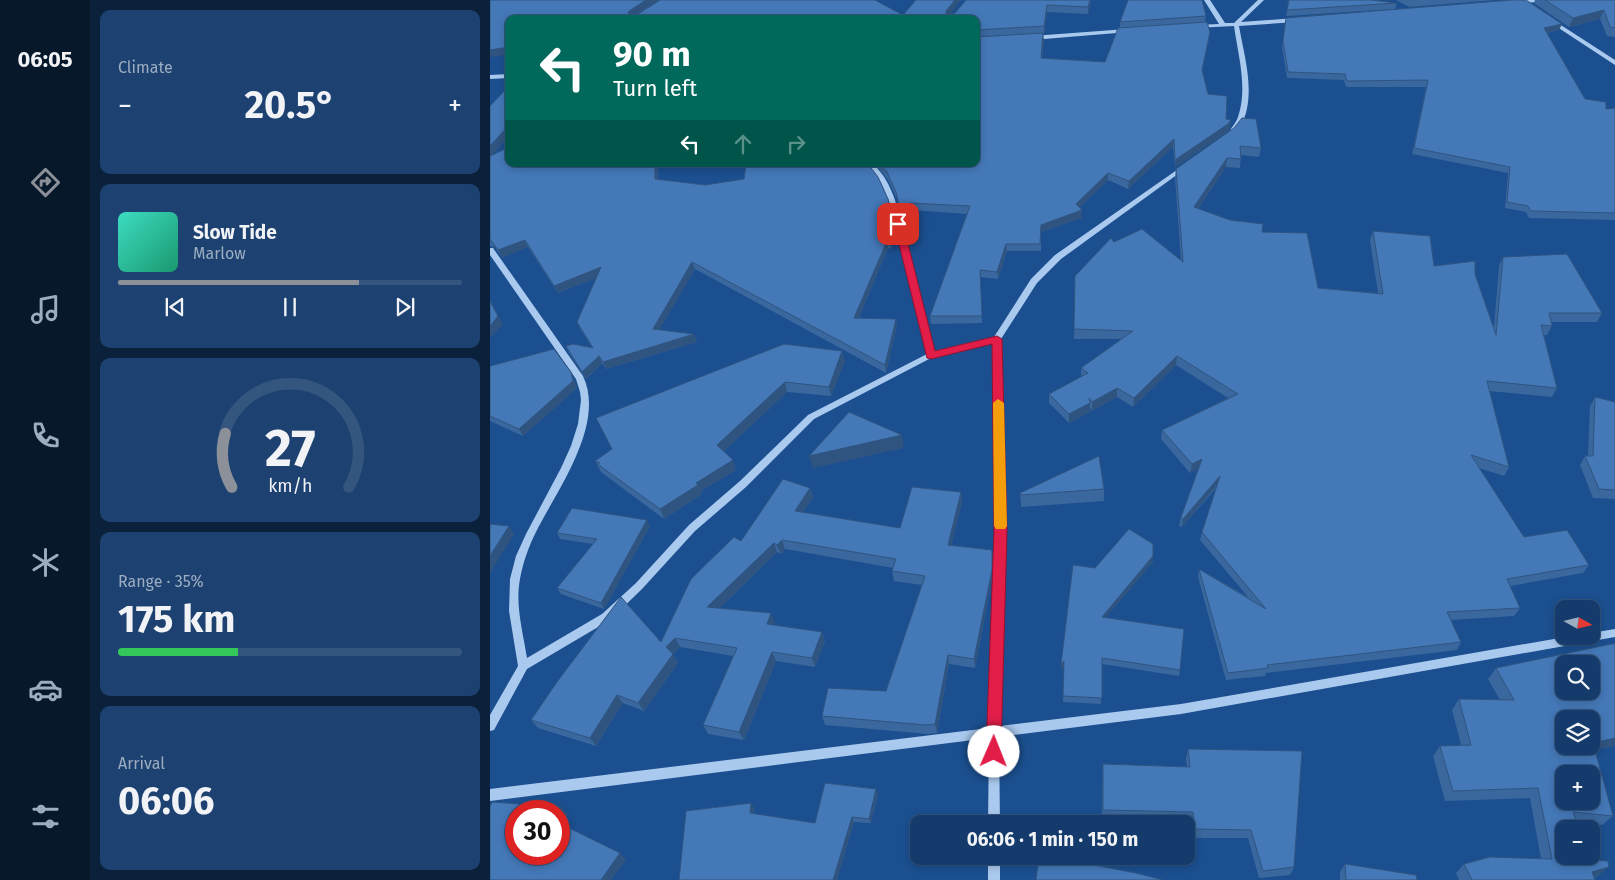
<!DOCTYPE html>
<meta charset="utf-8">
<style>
body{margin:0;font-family:"Fira Sans",sans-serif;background:#1d4271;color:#f1f3f6;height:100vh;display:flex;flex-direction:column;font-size:19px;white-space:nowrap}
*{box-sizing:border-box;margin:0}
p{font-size:16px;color:#9dadc1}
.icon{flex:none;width:28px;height:28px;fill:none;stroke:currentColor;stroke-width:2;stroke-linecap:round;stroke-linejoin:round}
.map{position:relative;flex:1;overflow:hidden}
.side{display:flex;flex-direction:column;gap:10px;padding:10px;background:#0b203b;width:400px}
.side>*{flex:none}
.banner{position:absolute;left:15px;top:15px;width:475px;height:152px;border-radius:10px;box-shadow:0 2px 8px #0003,0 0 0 1px #33557e;background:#00695c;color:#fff;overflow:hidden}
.needle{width:32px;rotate:98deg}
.buttons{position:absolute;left:1065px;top:600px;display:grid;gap:10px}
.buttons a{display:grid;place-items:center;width:45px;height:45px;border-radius:10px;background:#143b6b;box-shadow:0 2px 8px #0003,0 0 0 1px #33557e;font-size:25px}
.speed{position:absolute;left:15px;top:800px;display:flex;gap:10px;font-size:25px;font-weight:700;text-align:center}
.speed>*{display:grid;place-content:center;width:65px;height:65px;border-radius:50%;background:#143b6b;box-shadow:0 2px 8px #0003,0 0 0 1px #33557e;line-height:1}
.speed .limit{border:8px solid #d22;background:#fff;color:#111}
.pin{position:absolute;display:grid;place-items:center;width:42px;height:42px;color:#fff;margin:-21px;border-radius:10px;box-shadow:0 2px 8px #0006}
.me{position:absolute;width:55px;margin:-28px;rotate:1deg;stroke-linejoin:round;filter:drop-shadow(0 0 4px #0008)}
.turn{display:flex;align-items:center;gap:18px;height:105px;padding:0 25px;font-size:22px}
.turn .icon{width:65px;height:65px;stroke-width:2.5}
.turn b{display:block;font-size:35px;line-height:42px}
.lanes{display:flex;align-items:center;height:48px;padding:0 25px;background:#0003;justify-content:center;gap:25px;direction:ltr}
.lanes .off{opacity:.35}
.big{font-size:38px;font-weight:700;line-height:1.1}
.side .tile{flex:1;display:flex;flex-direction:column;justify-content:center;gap:8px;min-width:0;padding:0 18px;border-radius:10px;background:#1d4271}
.side .dial{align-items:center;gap:0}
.dial svg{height:130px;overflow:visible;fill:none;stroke:#33557e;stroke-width:7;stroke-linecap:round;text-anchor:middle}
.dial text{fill:#f1f3f6;stroke:none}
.song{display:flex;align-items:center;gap:15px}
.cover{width:60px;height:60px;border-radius:8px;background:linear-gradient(135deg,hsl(170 70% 55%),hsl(160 70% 35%))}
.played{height:5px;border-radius:2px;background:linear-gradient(90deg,#8c9099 70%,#33557e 70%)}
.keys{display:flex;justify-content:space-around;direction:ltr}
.heat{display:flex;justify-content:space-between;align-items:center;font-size:28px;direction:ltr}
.charge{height:8px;border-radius:4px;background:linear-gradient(90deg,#34c759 35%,#33557e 0)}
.trip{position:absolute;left:420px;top:815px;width:285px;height:50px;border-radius:10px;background:#143b6b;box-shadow:0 2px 8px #0003,0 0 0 1px #33557e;font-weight:700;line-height:50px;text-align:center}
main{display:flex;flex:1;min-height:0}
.tab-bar{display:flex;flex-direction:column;width:90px;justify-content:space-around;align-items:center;background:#08182b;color:#9dadc1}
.tab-bar .icon{width:35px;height:35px}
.tab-bar .selected{color:#8c9099}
.tab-bar b{font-size:22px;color:#f1f3f6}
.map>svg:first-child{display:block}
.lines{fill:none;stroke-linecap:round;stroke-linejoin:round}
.minor{fill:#a9c9ee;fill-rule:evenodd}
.wall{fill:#3a679d}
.shaded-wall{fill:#305480}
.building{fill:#4478b7;stroke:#305480;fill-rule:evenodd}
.route{fill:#e11d48;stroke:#92132f}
.slow{fill:#f59e0b}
</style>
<main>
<nav class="tab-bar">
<b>06:05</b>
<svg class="icon selected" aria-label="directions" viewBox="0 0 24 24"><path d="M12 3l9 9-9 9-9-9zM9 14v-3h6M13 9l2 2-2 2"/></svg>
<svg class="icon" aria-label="music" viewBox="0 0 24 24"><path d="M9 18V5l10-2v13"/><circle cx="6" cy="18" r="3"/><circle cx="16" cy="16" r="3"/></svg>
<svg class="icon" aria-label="phone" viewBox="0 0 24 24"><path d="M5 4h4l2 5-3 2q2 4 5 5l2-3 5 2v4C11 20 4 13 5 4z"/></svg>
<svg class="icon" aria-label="climate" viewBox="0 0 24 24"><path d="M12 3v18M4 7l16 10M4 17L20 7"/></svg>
<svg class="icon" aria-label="car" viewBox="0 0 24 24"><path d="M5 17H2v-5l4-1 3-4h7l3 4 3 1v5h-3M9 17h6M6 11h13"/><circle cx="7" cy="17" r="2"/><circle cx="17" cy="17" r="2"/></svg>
<svg class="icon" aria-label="filters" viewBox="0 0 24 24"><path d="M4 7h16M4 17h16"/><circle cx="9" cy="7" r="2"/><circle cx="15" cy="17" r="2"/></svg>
</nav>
<section class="side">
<div class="tile"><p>Climate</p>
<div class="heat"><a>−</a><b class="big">20.5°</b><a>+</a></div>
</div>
<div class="tile">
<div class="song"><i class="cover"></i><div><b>Slow Tide</b><p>Marlow</p></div></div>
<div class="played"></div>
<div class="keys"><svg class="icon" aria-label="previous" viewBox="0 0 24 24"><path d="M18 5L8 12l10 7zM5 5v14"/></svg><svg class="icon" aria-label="pause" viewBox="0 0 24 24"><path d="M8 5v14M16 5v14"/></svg><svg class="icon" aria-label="next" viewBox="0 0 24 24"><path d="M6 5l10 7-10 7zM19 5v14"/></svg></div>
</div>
<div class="tile dial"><svg viewBox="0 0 100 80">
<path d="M14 69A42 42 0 1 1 86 69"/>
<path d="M14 69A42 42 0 0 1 10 36" stroke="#8c9099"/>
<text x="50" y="56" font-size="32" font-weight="700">27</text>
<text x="50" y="72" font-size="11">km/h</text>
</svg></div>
<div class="tile"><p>Range · 35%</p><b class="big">175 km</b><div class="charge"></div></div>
<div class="tile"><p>Arrival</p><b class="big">06:06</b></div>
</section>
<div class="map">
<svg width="1125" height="880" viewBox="0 0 1125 880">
<rect width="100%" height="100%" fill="#1b4f8f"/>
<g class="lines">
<path class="minor" d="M714,0h6l15,23h9l24,-23h6l-23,22 55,-4 3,2 -3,2 -57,4c5,29 16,64 5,93 -3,6 -7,11 -11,16l-2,1 -3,-2c3,-6 8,-11 10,-17 10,-29 0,-62 -4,-91l-39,2 -1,-1 3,-2 22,-1z
M1030,0h19l-3,2 -20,2 -3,-2z
M1060,18l65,42v5l-67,-44 -1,-1z
M637,29l2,1v2l-97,8 -3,-2 3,-2z
M19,74v4l-19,1v-4z
M376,164h7c11,10 17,22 22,36l39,151 60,-14 37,-58 24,-24 129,-90h4l1,1 -128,93 -24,24 -36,56 5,192 -6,195 181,-22 390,-68h20v-3l24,-4v8l-434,77 -182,23 1,87h-12l1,-86 -499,63v-12l499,-61 7,-197 -3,-188 -60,14 -119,62 -68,68 -51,44 -53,58 -32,31 -83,49 -33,61 -4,1v-16l28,-49 -9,-55 1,-32 6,-23 10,-22 35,-66 10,-22 7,-22 3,-24 -1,-8 -4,-13 -86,-124v-7h3l90,128c23,48 -26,114 -47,156 -7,14 -13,30 -16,47 -5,26 3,53 7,79l75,-44 34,-31 53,-58 51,-44 68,-66 119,-61 -36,-148 -10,-23z
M498,856h12v24h-12z"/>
</g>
<path class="wall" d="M169,0l-22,14 266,1 13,-15h45l-11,13h5l11,-13h125l-3,14 -41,-2 -3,21 -68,4v-18h-467z
M799,0l108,3 -2,6 -109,7z
M906,0h100l-87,7z
M1045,0h80v37l-8,-1 -7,-17 -31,8 -35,-24z
M716,16l-1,6 4,17 -7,32 6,23 18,25 4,8 -3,5 -52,35 -2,-20 -45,42 -20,-9 -28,27 2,3v8l-41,14v19h-34l-9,28 -18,-2 2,46 -51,1 -1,-8 37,-102 -56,-4 -8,15 -6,-26 -9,-19 -13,-16h101l68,-124 -2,19 63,3 15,-34v-6z
M795,24l274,6 -12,3 38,66 21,10 9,-1v112l-86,-2 -3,-6 -21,-4 3,-35 -96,-19 14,-67h-80l-2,-7 -57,-2 -5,-31z
M19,86v50l-16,18 16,10h149v15l47,6 39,-6 152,51 1,8 -6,11 -3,-1 -29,70 38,8 -11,47 -191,-104 -36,61 35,4 3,8 -91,27 -4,-6 -16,16 -17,-26 -3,-7 26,1 -11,-17 -4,-8 19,-44 -38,15 -30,-46 -26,11 -7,-11 -5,-1v-140z
M744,128l27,20 -2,9 -18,-2 -1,13 -14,-1 -28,42 64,23 56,56 60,5 -8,-53 3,-9 61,35 41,8 19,53 5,-61 4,-9 99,56 -5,9h-46l1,4 -5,9h-3l13,53 -5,9 -63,-6 20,76 -5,9 -25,-8 45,69 65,28 -6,8 -73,13 10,22 -6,8 -63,4 10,22 -4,8 -191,23 -1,3 -39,4 -28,-103 1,-8 49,28 -48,-57 2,-8 15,-45 -35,40 -3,-1 2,-9 18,-49 -9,5 -29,-34 1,-9 66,-32 -52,-33 -43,42 -16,-10 -25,14 -2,-3v4l-21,11 -20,-20v-9l32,-17v-9l40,-29h-47l1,-63 39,-34 67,19 -6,-83 1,-9z
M355,361l-14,35 -44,-4 -63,59 12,19 -35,21 1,3 -38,25 -63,-47 -6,-11 17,-12 -16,-31z
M0,366l84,14 3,8 -54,48 -33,-15z
M1105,397l20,5v97l-22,-1 -13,-33 5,-9h3l2,-50z
M320,488l3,9 -10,15 97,16 61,-36 1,10 -11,44 41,4 1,10 -1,19 -17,89 -26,-4 -12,69 -9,1 -103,-9 -3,-9 64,-25 36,-106 -28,-4 -2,-10 1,-3 -108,-19 -4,5 -4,-2 -57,56 55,14 -1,3 48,7 3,9 -10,26 -39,-6 -32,79 -36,-6 -5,-9 30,-69 -53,-9 -7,7 5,9 -34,48 -21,-8 -27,43 -58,-18 -7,-8 130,-78 80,-101z
M614,489v12l-83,6v-2l-1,-12z
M160,526l-46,83 -43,-15 -4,-6 36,-44 -33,-5 -3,-6z
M663,556v6l-47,55 74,53 -1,6 -77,-12 -1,40 -38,-2 1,-35 -3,3 34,-102z
M1125,644v102l-20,4 18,66 -11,9 -25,-2 12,37 9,16 -4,1 1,3h-136l-3,-7 8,-9 77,-5 -11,-61 -85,3 -12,-45 7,-10 21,-1 -9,-35 7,-11 41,1 -12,-21 8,-11z
M698,749l106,118 -4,8 -31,3 -11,-40h-56l-1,-18 -89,-2 1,-54 84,3 -1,-9z
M388,794l-7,29 -17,-1 -17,58h-158l75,-72 -1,6 62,9z
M855,864l72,16h-77v-8z"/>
<path class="shaded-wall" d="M156,0h13l-28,17 -3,-4 1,-2z
M465,0h6l-14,18 -1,-7z
M600,0h1l-3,14v-7z
M557,5v7l-3,21v-7z
M1114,10l-4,9 -31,8 4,-9z
M1072,24l-3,6 -17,4 2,-6z
M553,33l1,7 -3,26v-8z
M19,47v8l-19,2v-7z
M741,120l-1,7 -3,5 -52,35v-7z
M19,125v11l-19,22v-12z
M684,139l-1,8 -45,42 1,-8z
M737,158l-1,9 -33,49 1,-9z
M165,164h3l-1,22 -2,-7z
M618,173v7l-32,31v-7z
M420,203l1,7 -8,15 -1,-7z
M592,210v8l-41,14v19v-26z
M406,230l1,8 -6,11 -1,-8z
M35,240l3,7 -26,11 -4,-8z
M397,241l1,7 -32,77 -2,-7z
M516,244l1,7 -9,28 -1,-7z
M202,262l3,7 -39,67 -3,-7z
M111,267l3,8 -46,18 -4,-7z
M0,300l13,24 -13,14z
M406,319l1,7 -11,47 -1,-8z
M204,334l3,8 -91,27 -3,-7z
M352,351l3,10 -14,35 -2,-9z
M109,356l3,7 -16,16 -4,-7z
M687,356l-1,9 -43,42 1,-9z
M81,372l6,16 -54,48 -4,-7z
M295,382l2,10 -66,62 -4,-9z
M627,388v9l-25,14v-9z
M600,403v9l-21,11v-9z
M412,435l2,13 -91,20 -4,-12z
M712,459l-1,8 -11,6 2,-9z
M243,460l3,10 -35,21 1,3 -38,25 -4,-10 36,-26z
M730,476l-2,8 -36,43 1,-8z
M320,488l3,9 -15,23 -3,-9z
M471,492l1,10 -13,53 -1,-10z
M157,520l3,6 -46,83 -3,-6z
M19,526l5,8 -24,39v-17z
M292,540l3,9 -4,5 -4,-9z
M284,543l3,9 -65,64 -5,-9z
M502,550l1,10 -1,19 -17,89 -1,-9z
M663,556v6l-51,60v-5z
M281,613l4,9 -4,11 -4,-9z
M332,632l3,9 -10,26 -3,-9z
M185,638l5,9 -7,7 5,9 -34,48 -6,-8 28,-56z
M282,652l4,9 -32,79 -5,-8z
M458,655l1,9 -12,69 -2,-9z
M574,661v6l-3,3v-6z
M127,695l6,8 -27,43 -6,-8z
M1125,738v8l-32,7 10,-10z
M386,789l2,5 -7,29 -2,-4z
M261,803l3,5 -1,10 -3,-5z
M71,807l7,7 -6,14 -3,-3v-13z
M362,817l2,5 -17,58h-4z
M130,853l6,7 -15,20h-10z
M1119,867l-11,9 -16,4 10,-8z"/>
<path class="building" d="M0,0h156l-17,11 -1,2 10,1 22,-14h215l28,15 13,-15h39l-9,11v3l9,-1 11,-13h124l-2,7 -41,-2 -3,21 -68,4v-11h-467v28l-19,3z
M638,0h74l4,16 -86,6z
M799,0h82l26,3 -110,7z
M1022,0h14l36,24 -18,4 41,71 21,3v7l9,-1v105l-84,-2 -3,-5 -21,-4 3,-35 -96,-19 14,-68 -81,1 -2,-7 -57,-2 -5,-31 3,-23z
M1055,0h70v28l-5,-1 -6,-17 -31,8z
M717,22l3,10 -8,38 6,24 19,2 -1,23 5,1 -3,4 -53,36 -1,-21 -45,42 -21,-8 -32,31 6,6 -41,15 -1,19h-34l-9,28 -17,-2 2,46h-52l40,-110 -60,-3 -8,15 -6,-26 -9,-20 -7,-8h96v-127l67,-4 -2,25 64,4 13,-34z
M19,86v39l-19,21v-40z
M752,118l14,1 5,29 -21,-2 1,13 -14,-1 -33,49 36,13 33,4 -1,8 45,1 11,55 65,6 -10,-63 57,5 4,30 41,-5v13l21,61 7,-78 64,-3 35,59h-53l3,13 -11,-1 16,63 -70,-7 22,86 -38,-12 53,82 43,-7 22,35 -82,14 13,29 -73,4 14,30 -194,23 1,3 -40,5 -29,-104 67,40 -64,-77 18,-56 -37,43 -2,-2 21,-58 -10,5 -30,-34 76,-36 -61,-38 -43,42 -17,-10 -25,14 -3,-4 1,5 -21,11 -20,-20 39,-21 -7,-5 52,-37 -59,-2 1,-53 36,-38 3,4 28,-13 41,33 -7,-93 58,-41z
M19,147v17h146v15l50,6 39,-6 2,-15h122l10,13 10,22 8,31 -6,11h-3l-33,77 42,1 -11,46 -193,-103 -39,67 41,5 -91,28 -4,-6 -17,16 -16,-26 7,-2 20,4 -16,-26 24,-55 -47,19 -29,-46 -27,10 -8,-11v-83z
M0,301l8,15 -8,10z
M294,344l58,7 -13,36 -44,-5 -68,63 16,15 -37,23 2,2 -38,24 -64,-46h4l-5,-2 17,-12 -16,-31z
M64,349l17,23 2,9 -54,48 -29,-13v-50z
M1105,397l20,5v88l-16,-1 -14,-33h8z
M359,412l53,23 -93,21z
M609,456l5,33 -83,6 -1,-2z
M293,479l27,9 -15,23 105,17 12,-41 49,5 -13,53 44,5v20l-18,89 -26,-4 -13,69 -9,1 -104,-9 6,-28 58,3 39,-115 -33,-5 4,-12 -114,-19 -5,5 -3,-2 -67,64 64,6 -4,11 55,8 -10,26 -40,-6 -33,80 -36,-7 34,-77 -62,-10 -9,9 7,7 -35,49 -21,-8 -27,43 -59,-18 26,-38 64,-85 40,45 30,-63 43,-42 7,4z
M82,508l75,12 -46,83 -44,-15 40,-49 -40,-6z
M0,524l19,2 -19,30z
M639,529l24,15v12l-51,61 82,12 -4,41 -78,-12v40l-39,-2 1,-35 -3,3 12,-99 22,3z
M1121,644h4v94l-22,5 20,73 -40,-4 6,17h-15v27h23l2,4 19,1 1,6 -17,5 3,8h-123l-8,-16 26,-7 62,2 -14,-71 -85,3 -13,-45 31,-1 -12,-46 55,1 -18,-32zM1074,664h27v27h-27zM1074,719h27v27h-27zM1074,774h27v27h-27z
M698,749l114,2 -8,116 -31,4 -12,-41 -56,-1 -2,-17 -90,-2v-46l87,3z
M335,783l51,6 -7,30 -17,-2 -19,63h-154l7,-69 65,-8 -1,10 65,10z
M2,802l69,5 -2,5v-1h-43v43h43v-31l61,30 -19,27h-111v-73z
M549,856h34l16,4 -1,4 48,9 27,7h-127z
M855,864l71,11 1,5h-71z"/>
<path class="route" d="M405,222h3l5,2 32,127 62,-15 5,3 5,192 -6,221 -2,5 -5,2 -5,-2 -3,-5 8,-221 -2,-187 -61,15 -4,-1 -33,-134z"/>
<path class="slow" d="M508,399l6,4 3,123 -2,3h-9l-2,-3 -1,-123z"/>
</svg>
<div class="buttons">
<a><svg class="needle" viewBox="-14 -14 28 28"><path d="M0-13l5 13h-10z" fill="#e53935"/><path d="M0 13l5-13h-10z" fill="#9dadc1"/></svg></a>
<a><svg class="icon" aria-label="search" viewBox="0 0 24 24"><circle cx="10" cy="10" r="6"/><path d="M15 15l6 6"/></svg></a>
<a><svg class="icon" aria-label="layers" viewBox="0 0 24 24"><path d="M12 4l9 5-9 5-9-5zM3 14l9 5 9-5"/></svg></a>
<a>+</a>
<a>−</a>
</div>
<div class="speed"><div class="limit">30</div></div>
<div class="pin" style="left:408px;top:224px;background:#d93025"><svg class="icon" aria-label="arrive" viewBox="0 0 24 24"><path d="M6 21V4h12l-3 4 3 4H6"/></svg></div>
<svg class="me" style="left:504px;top:752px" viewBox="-20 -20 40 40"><circle r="19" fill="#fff"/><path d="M0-13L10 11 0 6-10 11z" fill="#e11d48"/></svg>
<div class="trip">06:06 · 1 min · 150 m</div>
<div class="banner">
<div class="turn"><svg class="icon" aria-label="left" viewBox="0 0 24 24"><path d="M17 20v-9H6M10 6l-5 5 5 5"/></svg><div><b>90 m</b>Turn left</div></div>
<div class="lanes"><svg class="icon" aria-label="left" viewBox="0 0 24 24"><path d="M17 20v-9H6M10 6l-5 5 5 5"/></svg><svg class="icon off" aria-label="ahead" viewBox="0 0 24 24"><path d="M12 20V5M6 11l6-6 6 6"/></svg><svg class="icon off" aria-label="right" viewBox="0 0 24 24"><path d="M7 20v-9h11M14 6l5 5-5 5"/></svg></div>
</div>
</div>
</main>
